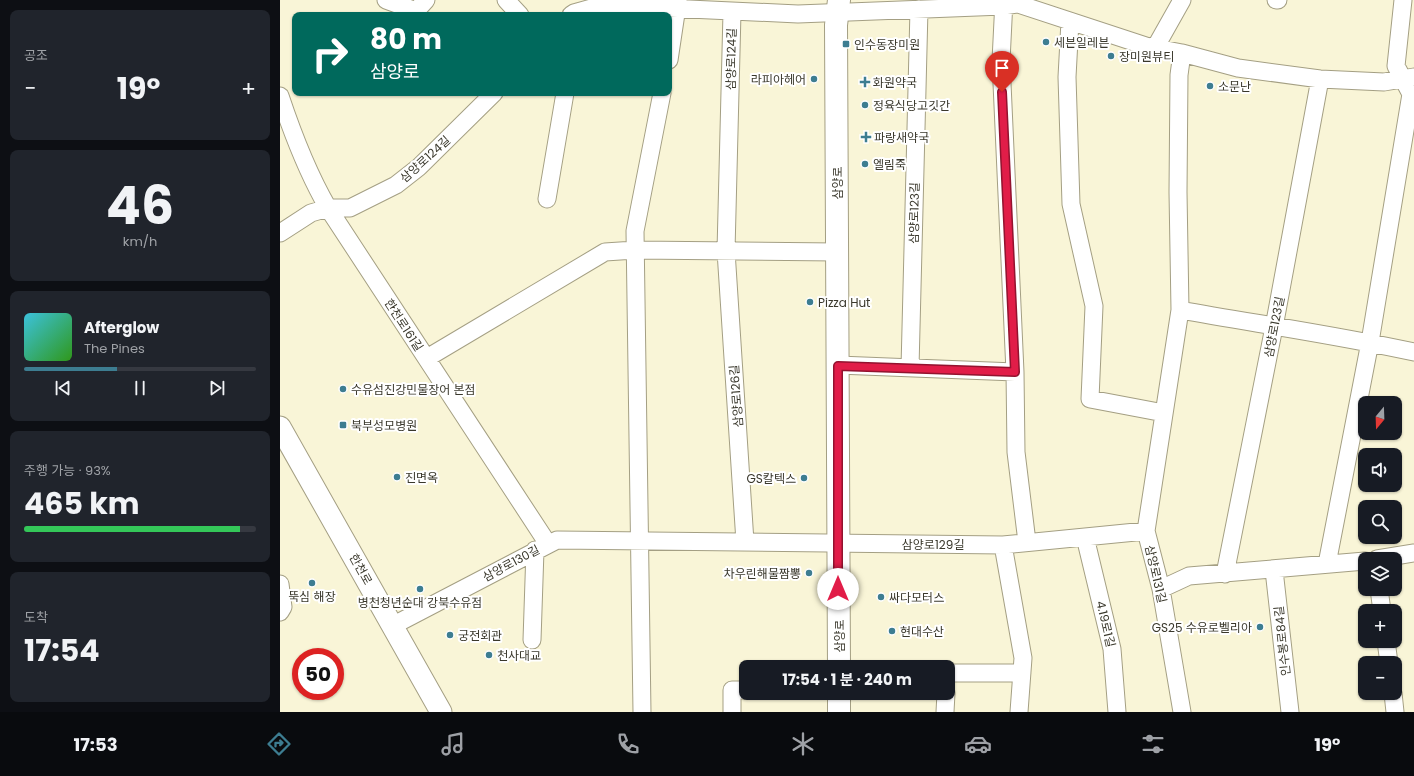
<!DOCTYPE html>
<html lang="ko">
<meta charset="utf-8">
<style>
body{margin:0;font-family:Poppins,"Noto Sans KR",sans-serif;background:#20242c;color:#f1f3f6;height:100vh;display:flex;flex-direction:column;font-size:15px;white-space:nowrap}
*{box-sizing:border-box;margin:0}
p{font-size:13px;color:#9ea1a6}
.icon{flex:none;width:22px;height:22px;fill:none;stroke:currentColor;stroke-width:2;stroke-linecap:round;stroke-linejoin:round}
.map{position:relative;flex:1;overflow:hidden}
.details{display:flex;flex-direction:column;gap:10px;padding:10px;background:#0d0f14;width:280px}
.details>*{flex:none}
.guide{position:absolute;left:12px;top:12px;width:380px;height:84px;border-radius:8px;box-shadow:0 1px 3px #0004;background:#00695c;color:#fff;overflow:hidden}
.needle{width:26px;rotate:199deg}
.buttons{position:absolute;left:1078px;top:396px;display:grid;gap:8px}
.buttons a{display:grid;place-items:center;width:44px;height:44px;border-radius:8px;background:#171b24;box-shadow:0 1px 3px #0004;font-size:20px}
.speed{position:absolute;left:12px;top:648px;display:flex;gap:8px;font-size:20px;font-weight:700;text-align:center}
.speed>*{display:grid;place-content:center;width:52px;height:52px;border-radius:50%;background:#171b24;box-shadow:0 1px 3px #0004;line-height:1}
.speed .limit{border:6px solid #d22;background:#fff;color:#111}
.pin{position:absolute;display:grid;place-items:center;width:34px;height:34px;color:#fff;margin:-41px -17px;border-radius:50% 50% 50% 0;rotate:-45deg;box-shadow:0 0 4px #0007}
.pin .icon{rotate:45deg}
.me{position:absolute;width:44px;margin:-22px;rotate:0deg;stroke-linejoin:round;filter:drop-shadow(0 0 3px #0008)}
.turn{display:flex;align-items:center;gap:14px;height:84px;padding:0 12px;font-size:18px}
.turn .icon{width:52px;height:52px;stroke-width:2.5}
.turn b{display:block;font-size:28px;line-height:34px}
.big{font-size:30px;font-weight:700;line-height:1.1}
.details .tile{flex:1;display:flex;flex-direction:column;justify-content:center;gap:6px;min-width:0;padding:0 14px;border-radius:8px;background:#20242c}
.details .dial{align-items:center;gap:0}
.dial b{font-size:52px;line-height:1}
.song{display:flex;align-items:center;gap:12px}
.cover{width:48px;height:48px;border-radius:6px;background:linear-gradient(135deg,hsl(190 70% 55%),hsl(110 70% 35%))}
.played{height:4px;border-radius:2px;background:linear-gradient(90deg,#3d7d91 40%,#363941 40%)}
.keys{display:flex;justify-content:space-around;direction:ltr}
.heat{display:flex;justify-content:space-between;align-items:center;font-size:22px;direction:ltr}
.charge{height:6px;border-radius:3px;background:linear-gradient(90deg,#34c759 93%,#363941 0)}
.trip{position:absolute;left:459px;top:660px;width:216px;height:40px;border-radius:8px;background:#171b24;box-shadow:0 1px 3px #0004;font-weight:700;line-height:40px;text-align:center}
.tab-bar{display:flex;height:64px;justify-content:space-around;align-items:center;background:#090b0e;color:#9ea1a6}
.tab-bar .icon{width:28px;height:28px}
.tab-bar .current{color:#3d7d91}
.tab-bar b{font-size:18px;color:#f1f3f6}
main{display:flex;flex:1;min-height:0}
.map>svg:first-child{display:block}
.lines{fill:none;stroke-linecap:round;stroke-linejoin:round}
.minor-casing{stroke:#a49f83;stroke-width:19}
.tertiary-casing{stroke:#a49f83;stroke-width:23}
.secondary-casing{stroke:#a49f83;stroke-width:24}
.minor{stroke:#fff;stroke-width:17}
.tertiary{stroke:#fff;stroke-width:21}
.secondary{stroke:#fff;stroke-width:22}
.route-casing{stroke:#92132f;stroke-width:10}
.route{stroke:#e11d48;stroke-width:7}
.poi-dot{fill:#3d7d91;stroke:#fff;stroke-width:1.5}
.labels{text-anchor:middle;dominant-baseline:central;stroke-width:4;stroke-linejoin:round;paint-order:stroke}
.poi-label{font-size:12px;fill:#3a382c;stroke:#fff;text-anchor:start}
.street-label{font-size:12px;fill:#3a382c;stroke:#fff}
</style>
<main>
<section class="details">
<div class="tile"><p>공조</p>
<div class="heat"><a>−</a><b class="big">19°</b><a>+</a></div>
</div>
<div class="tile dial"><b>46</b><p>km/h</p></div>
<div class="tile">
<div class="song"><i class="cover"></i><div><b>Afterglow</b><p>The Pines</p></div></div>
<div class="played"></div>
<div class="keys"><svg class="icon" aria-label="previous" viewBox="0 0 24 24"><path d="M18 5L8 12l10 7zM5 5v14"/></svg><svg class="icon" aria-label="pause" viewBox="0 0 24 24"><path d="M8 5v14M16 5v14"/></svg><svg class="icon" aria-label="next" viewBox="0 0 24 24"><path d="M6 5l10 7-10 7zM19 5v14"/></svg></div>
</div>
<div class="tile"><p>주행 가능 · 93%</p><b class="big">465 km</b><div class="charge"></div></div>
<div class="tile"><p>도착</p><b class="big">17:54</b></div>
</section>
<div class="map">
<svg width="1134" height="712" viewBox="0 0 1134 712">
<rect width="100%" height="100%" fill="#f9f5d7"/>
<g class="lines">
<g class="minor-casing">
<path id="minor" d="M106,0l30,11 10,-11
M226,0l14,15
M724,0l-3,61 14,311 1,80 11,90
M996,0h2
M452,12l-6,239 19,291
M291,15l3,-2 28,-8 196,9 205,-8 15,-2 128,42 36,7 56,15 82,11 64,3 30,-5
M790,21l-3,56 4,127 23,102 -4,93 74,14
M875,48l27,-48
M389,60l9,-60
M0,96c13,39 27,76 48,112l220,336
M267,199l18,-106
M0,233l31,-20 17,-5h22l46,-23 23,-18 75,-74
M900,310c78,14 157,25 234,42
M147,358l178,-106 30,-2 202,2
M558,365l177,7
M630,368l9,-359
M805,537l27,112 5,63
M723,545l20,113 -4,54
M1097,559l37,-6
M1047,564l43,-222 41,-248 -15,-28 7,-66
M994,570l16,142
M945,574l49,-247 46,-248
M0,584l3,23 -3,5
M881,589l28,-13 176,-15
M1099,589l3,22
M112,626l165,-86 446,5 143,-14
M252,640l3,-90
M1106,641l3,22
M668,673h74
M1113,693l2,19
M362,712l-7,-481 27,-138
M452,712v-22h14
M665,712l1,-19
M902,712l-21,-123 -15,-58 34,-221 -2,-118 1,-117 3,-22"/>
</g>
<g class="tertiary-casing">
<path id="tertiary" d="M0,427l161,285"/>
</g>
<g class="secondary-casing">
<path id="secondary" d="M559,0l-3,25 3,642
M559,693v19"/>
</g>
<use href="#minor" class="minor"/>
<use href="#tertiary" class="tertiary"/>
<use href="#secondary" class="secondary"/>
</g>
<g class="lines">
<g class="route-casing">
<path id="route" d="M558,589v-223l177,6 -13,-280"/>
</g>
<use href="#route" class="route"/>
</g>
<g class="poi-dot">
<circle cx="766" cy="42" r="4"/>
<rect x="562" y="40" width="8" height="8" rx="2"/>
<circle cx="831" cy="56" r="4"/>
<circle cx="534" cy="79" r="4"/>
<path d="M583 76h4v4h4v4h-4v4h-4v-4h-4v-4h4z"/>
<circle cx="930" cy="86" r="4"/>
<circle cx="585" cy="105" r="4"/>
<path d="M584 131h4v4h4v4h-4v4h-4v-4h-4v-4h4z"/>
<circle cx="585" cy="164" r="4"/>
<circle cx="530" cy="302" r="4"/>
<circle cx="63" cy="389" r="4"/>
<rect x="59" y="421" width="8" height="8" rx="2"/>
<circle cx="117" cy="477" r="4"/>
<circle cx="524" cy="478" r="4"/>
<circle cx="529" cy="573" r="4"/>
<circle cx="32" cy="583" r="4"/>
<circle cx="140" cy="589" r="4"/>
<circle cx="601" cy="597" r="4"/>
<circle cx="980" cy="627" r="4"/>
<circle cx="612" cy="631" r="4"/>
<circle cx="170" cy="635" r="4"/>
<circle cx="209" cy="655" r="4"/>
</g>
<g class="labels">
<g class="poi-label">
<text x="774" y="42">세븐일레븐</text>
<text x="574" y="44">인수동장미원</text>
<text x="839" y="56">장미원뷰티</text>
<text x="526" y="79" text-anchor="end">라피아헤어</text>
<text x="593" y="82">화원약국</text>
<text x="938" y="86">소문난</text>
<text x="593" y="105">정육식당고깃간</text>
<text x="594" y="137">파랑새약국</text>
<text x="593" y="164">엘림죽</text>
<text x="538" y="302">Pizza Hut</text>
<text x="71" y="389">수유섬진강민물장어 본점</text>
<text x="71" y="425">북부성모병원</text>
<text x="125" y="477">진면옥</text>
<text x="516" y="478" text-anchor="end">GS칼텍스</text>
<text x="521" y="573" text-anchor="end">차우린해물짬뽕</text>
<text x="32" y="596" text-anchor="middle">뚝심 해장</text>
<text x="609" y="597">싸다모터스</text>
<text x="140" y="602" text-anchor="middle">병천청년순대 강북수유점</text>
<text x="972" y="627" text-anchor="end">GS25 수유로벨리아</text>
<text x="620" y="631">현대수산</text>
<text x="178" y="635">궁전회관</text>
<text x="217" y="655">천사대교</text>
</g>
<g class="street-label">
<text transform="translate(451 59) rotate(-89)">삼양로124길</text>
<text transform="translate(145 159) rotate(-42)">삼양로124길</text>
<text transform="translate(557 183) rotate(-90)">삼양로</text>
<text transform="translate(634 213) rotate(-89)">삼양로123길</text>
<text transform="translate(124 325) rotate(57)">한천로161길</text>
<text transform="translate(994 327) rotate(-79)">삼양로123길</text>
<text transform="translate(456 396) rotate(-94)">삼양로126길</text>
<text x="653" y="544">삼양로129길</text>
<text transform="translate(231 563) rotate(-28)">삼양로130길</text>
<text transform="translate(81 569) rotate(61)">한천로</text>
<text transform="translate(876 574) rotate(77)">삼양로131길</text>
<text transform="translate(826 624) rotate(77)">4.19로1길</text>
<text transform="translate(559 636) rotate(-90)">삼양로</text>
<text transform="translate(1002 641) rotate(-96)">인수봉로84길</text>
</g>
</g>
</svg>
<div class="buttons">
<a><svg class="needle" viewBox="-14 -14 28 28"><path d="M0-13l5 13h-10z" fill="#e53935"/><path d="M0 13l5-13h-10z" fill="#9ea1a6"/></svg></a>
<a><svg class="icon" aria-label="sound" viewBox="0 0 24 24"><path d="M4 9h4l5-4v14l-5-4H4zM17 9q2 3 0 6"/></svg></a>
<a><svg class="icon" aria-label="search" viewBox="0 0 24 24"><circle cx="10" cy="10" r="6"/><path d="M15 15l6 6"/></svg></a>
<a><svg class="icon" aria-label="layers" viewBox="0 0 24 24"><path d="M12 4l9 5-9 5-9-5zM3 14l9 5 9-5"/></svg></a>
<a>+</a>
<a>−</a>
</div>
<div class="speed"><div class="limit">50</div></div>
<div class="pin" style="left:722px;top:92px;background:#d93025"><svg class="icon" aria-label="arrive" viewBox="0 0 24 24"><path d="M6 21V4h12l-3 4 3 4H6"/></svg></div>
<svg class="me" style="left:558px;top:589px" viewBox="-20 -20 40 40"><circle r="19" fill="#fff"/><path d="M0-13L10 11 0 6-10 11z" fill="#e11d48"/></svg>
<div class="trip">17:54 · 1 분 · 240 m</div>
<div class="guide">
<div class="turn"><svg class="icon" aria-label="right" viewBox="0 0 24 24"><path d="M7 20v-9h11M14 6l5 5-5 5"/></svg><div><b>80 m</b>삼양로</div></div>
</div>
</div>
</main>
<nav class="tab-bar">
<b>17:53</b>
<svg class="icon current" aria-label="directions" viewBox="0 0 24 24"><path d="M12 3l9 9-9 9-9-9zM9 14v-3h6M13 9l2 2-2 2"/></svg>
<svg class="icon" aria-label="music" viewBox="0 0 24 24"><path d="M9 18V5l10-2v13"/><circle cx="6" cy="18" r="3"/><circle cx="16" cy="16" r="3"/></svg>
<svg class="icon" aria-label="phone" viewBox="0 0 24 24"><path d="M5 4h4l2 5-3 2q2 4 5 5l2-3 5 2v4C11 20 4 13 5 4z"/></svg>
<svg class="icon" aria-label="climate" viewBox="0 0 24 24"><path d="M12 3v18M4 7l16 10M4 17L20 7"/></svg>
<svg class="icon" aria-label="car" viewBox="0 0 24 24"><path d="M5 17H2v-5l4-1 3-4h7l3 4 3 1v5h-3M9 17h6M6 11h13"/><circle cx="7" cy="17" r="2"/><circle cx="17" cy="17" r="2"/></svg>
<svg class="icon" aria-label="filters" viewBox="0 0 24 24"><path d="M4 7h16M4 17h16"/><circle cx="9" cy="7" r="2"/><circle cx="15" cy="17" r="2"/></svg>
<b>19°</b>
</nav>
